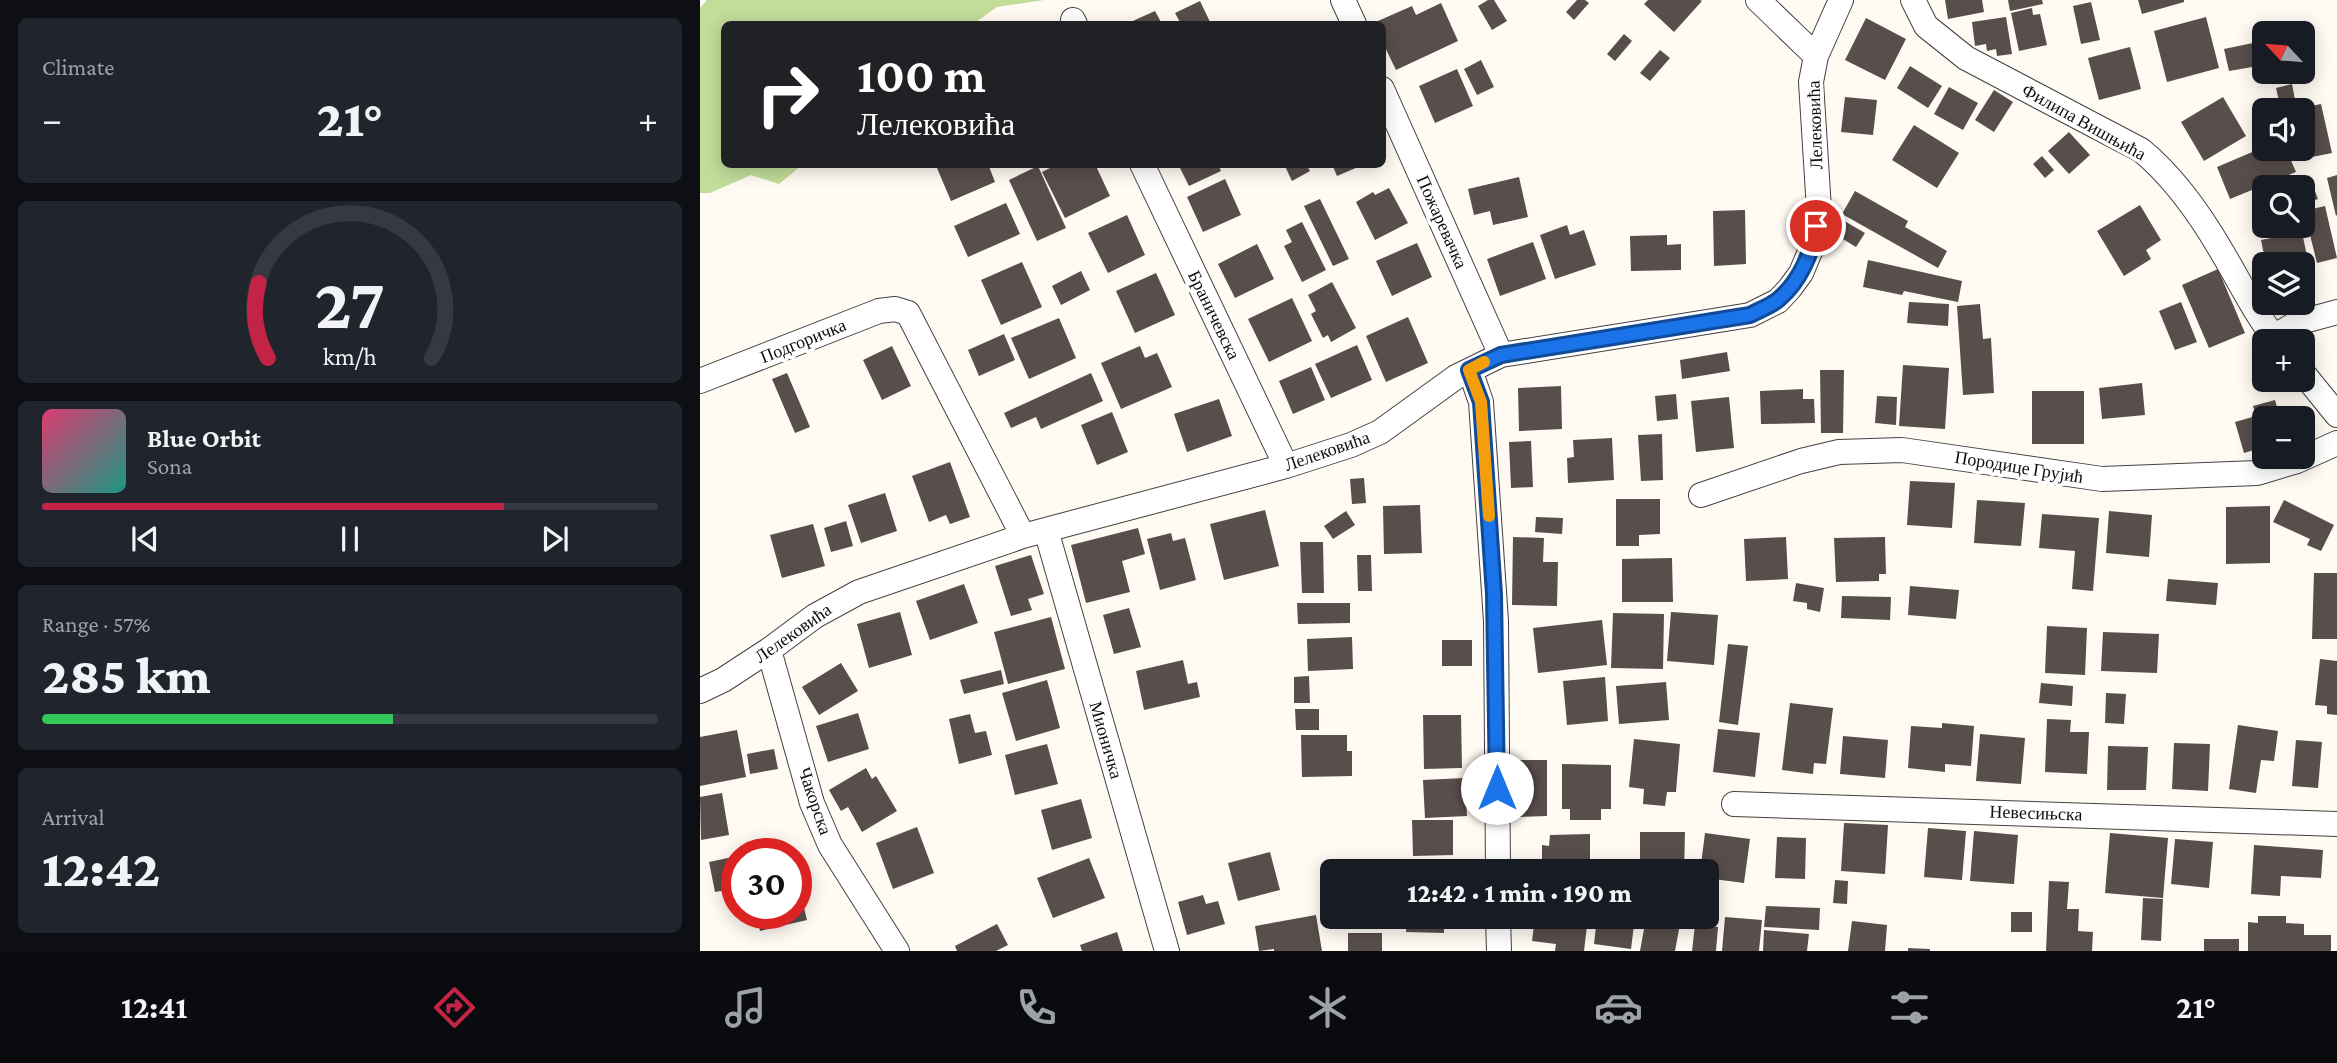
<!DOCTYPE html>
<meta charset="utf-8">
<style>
body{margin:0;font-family:"Crimson Pro",serif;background:#20242c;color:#f1f3f6;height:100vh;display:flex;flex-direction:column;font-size:26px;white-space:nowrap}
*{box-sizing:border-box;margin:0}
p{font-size:23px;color:#9ea1a6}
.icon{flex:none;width:38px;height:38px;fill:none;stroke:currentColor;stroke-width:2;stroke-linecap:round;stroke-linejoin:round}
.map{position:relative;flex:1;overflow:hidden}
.side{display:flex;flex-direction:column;gap:18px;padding:18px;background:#0d0f14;width:700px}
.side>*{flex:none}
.top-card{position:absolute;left:21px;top:21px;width:665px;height:147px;border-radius:10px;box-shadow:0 4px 18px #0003;background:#202124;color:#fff;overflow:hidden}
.needle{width:46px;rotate:296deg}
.controls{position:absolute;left:1552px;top:21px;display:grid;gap:14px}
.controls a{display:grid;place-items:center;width:63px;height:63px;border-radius:10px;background:#171b24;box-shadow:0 4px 18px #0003;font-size:35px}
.speed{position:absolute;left:21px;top:838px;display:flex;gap:14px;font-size:35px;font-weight:700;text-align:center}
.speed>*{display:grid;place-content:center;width:91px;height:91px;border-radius:50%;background:#171b24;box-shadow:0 4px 18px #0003;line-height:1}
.speed .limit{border:10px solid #d22;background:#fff;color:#111}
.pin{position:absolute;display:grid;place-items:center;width:60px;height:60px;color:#fff;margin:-30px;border:4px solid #fff;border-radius:50%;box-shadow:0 2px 7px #0007}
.me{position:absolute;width:77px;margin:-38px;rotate:0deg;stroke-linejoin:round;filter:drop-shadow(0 0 5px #0008)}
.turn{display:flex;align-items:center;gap:24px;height:147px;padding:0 21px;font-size:32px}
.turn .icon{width:91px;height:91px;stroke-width:2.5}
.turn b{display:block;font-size:49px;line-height:60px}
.big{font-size:52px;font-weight:800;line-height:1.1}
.side .card{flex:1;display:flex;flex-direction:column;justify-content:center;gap:10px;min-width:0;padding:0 24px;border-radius:10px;background:#20242c}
.side .dial{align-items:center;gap:0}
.dial svg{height:182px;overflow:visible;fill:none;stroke:#363941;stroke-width:7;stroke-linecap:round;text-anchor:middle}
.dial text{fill:#f1f3f6;stroke:none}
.song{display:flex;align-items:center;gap:21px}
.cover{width:84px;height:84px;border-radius:10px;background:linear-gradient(135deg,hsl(340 70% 55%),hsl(170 70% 35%))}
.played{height:7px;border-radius:4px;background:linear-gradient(90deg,#c32445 75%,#363941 75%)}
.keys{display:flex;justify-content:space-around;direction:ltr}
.heat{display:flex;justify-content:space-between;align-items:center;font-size:38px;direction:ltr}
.charge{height:10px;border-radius:5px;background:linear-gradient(90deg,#34c759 57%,#363941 0)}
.trip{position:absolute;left:620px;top:859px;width:399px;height:70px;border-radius:10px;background:#171b24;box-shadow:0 4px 18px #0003;font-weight:800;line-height:70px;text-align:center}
.dock{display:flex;height:112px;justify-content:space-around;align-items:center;background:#090b0e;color:#9ea1a6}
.dock .icon{width:49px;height:49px}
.dock .selected{color:#c32445}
.dock b{font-size:32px;color:#f1f3f6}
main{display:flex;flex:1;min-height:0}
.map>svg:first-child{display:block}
.forest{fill:#c2dc99}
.building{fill:#584e4b}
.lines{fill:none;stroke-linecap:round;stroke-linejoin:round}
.street-casing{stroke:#424242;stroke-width:26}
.street{stroke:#fff;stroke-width:24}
.route-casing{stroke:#114b97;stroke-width:18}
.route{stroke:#1a73e8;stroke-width:12}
.slow{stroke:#f59e0b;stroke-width:12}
.labels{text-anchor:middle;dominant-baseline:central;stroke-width:7;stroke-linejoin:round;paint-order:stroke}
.street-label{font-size:18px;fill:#0f0f0f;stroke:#fff}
</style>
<main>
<section class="side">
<div class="card"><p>Climate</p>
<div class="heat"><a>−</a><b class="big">21°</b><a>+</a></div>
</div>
<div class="card dial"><svg viewBox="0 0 100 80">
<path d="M14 69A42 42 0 1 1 86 69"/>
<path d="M14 69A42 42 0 0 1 10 36" stroke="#c32445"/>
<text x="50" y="56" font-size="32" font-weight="700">27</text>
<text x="50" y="72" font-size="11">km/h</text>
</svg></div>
<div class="card">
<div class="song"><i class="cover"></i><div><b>Blue Orbit</b><p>Sona</p></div></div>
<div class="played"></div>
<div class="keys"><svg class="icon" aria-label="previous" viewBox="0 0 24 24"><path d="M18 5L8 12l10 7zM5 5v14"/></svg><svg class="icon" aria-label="pause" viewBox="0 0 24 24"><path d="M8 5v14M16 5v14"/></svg><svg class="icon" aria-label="next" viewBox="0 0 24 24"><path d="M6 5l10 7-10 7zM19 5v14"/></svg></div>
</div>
<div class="card"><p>Range · 57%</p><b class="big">285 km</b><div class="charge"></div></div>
<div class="card"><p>Arrival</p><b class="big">12:42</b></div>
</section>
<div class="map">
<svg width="1637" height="951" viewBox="0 0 1637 951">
<rect width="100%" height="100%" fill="#fffaf2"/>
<path class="forest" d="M7,0h337l-47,7 -24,17h-249v140l78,1 -23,19 -28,-9 -41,18h-10v-185z"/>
<path class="building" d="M788,0h6l13,21 -15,9 -14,-24z
M877,0h8l4,3 -15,17 -8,-8z
M948,0h52l2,1 -28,31 -30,-28z
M1245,0h37l2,12 -36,7z
M1308,0h34l1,4 -33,7z
M1438,0h46v2l-42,12z
M500,1l11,23h-30l-6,-11z
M1391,2l9,38 -19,4 -8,-38z
M741,3l17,38 -62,29 -14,-29v-17h-11l41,-18 4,9z
M1332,8l1,7 7,-1 7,31 -28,6 -8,-38z
M455,11l7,13h-36z
M1306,17l6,37 -15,2 -1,-7 -9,2 -1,-7 -11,2 -3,-24z
M1506,17l13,51 -52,14 -13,-51z
M1166,18l40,21 -21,41 -40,-20z
M924,34l8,7 -17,20 -8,-7z
M1553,43l5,23 -29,5 -5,-22z
M1430,47l11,42 -42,11 -11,-42z
M960,50l10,8 -20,23 -10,-8z
M781,60l13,27 -17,8 -13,-26z
M1210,66l32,20 -14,22 -31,-20z
M757,69l16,37 -38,17 -16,-37z
M1592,84l5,26h-16l-5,-22z
M1249,87l29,16 -15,27 -29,-16z
M1294,90l19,12 -19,30 -19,-12z
M1145,97l32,3 -4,35 -32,-3z
M1523,97l23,39 -42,25 -23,-39z
M1621,104l11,49 -20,4 -11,-49z
M1214,125l45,28 -22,35 -45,-28z
M1369,132l21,23 -21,19 -21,-23z
M1564,147l22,2 10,23 -66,27 -13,-32z
M1342,156l12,14 -9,8 -12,-14z
M245,164h43l7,18 -44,19 -14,-33z
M358,164h37l15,32 -45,22 -23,-46z
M478,164h40l3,7 -32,15z
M584,164h22l4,7 -18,10z
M632,164h33l-28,12z
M338,166l28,62 -29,13 -28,-61z
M1637,175v40l-1,1 -9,-38z
M819,177l9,40 -35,8 -3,-14 -16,4 -6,-26z
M525,179l16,36 -38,17 -16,-35z
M1611,181l7,18 -15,5v-17h-9z
M689,188l19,35 -33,17 -19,-38 17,-10 2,3z
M1155,191l53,30 -3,6 42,24 -9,17 -96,-54z
M1564,197v25l-7,-22z
M620,199l29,60 -16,7 -29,-60z
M306,203l14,31 -52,23 -14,-31z
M1440,205l21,35 -15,10 5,9 -27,17 -27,-45z
M1625,206l12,52 -20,5 -13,-52z
M1045,210l1,54 -32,2 -1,-55z
M427,215l18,40 -37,18 -20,-40z
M1141,219l24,14 -9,14 -23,-14z
M602,222l24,48 -24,12 -18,-36 8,-4 -6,-12z
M867,225l3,10 14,-5 12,35 -41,14 -15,-44z
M1602,232l9,44 -8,1v-13h-37l-5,-24z
M967,235v10l14,-1v26l-50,1 -1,-35z
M833,242l13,37 -46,17 -13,-37z
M717,243l15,34 -40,19 -16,-35z
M557,244l17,35 -39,19 -17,-34z
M1168,260l94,21 -4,21 -54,-11 -2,4 -39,-8z
M322,262l20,45 -41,18 -20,-45z
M1518,269l27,64 -36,15 -27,-63z
M381,271l9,19 -29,15 -9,-19z
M456,273l19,42 -40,18 -19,-42z
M632,282l24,46 -25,14 -3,-7 -5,3 -12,-24 5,-3 -8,-16z
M592,298l20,43 -43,21 -21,-43z
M1209,302l40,2 -1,22 -41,-3z
M1481,302l16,40 -22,8 -16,-39z
M1280,304l3,35 8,-1 3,55 -31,2 -6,-89z
M708,317l20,46 -42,19 -20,-46z
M359,318l17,40 -47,21 -18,-41z
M304,334l11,26 -36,16 -11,-26z
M657,345l15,35 -41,18 -16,-34z
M192,346l19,40 -29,14 -19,-40z
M440,346l5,12 12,-5 15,34 -51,22 -20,-46z
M1027,352l3,19 -48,8 -2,-19z
M1203,365l46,3 -4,61 -46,-3z
M611,367l14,33 -32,14 -14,-33z
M1120,370h24l-1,63h-22z
M87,373l23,54 -15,6 -23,-54z
M391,373l12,28 -62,28 -5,-12 -25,11 -7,-15z
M1442,383l3,32 -43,4 -3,-31z
M861,386l1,43 -43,2 -1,-43z
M1103,389v10h11l1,24 -54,1 -1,-33z
M1332,391h52v53h-52z
M976,394l2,25 -21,2 -2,-25z
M1177,396l20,1 -1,28 -21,-2z
M1029,397l5,51 -38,4 -5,-51z
M519,399l13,37 -45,16 -13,-38z
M1575,400l5,18h-16v29l-20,6 -9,-31 21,-6 -3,-10z
M412,412l16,40 -31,13 -16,-40z
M962,434l1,46 -22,1 -3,-46z
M912,438l2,42 -46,3 -1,-25 7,-1 -1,-17z
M831,441l2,46 -22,1 -2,-46z
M250,462l20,55 -20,7 -4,-9 -17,7 -17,-46z
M664,478l2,25 -14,1 -2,-25z
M1210,481l45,2 -3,45 -45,-3z
M185,493l12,38 -36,12 -13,-38z
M916,499h44v35l-21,1v11h-23z
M1277,500l48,3 -4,43 -47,-3z
M1584,500l50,25 -13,26 -14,-6 3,-6 -37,-17z
M720,505l2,48 -38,1 -1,-48z
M1570,506v57l-44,1v-57z
M565,510l14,56 -55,14 -14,-56z
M646,511l9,14 -22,14 -9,-13z
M1409,511l43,4 -3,42 -43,-4z
M1342,514l57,4 -6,73 -21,-2 3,-38 -36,-3z
M836,517l27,1 -1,16 -27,-2z
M146,521l7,25 -22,6 -7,-24z
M113,524l12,42 -43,12 -12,-43z
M438,528l7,26 -23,7 8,31 -44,11 -15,-58z
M471,533l2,8 12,-3 11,42 -36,10 -13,-51z
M813,537l31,1 -1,24h15l-1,44 -45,-1z
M1086,537l2,42 -42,2 -2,-42z
M1185,537l1,37h-7v7l-43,1 -2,-44z
M600,542h23l1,51h-22z
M331,555l13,39 -16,5 4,11 -21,6 -16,-50z
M657,555h14l1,36h-14z
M972,558l1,44h-51v-43z
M1614,573h23v66h-25z
M1468,579l50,4 -2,22 -50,-4z
M1096,583l28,5 -4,24 -13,-3v-6l-14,-2z
M264,584l14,39 -48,17 -14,-39z
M1210,586l49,4 -3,29 -48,-4z
M1142,596l49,1 -1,23 -49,-2z
M597,603h53v20l-52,1z
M429,608l12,39 -27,7 -11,-39z
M200,612l12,43 -43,13 -12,-44z
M971,612l47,3 -4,50 -47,-4z
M913,613l51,1 -1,55 -52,-1z
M351,617l14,52 -57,15 -14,-52z
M902,620l5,45 -69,8 -5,-45z
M1347,626l40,2 -2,47 -40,-2z
M1403,632l56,2 -2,39 -56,-2z
M652,637l1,32 -45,2 -1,-32z
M742,640h30v26h-30z
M1028,644l20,2 -10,79 -19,-3z
M1620,659l17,2v54l-10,-1v-8l-12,-1z
M483,660l5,24 9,-2 3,15 -56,13 -8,-39z
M141,663l17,28 -39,24 -17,-28z
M301,670l3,14 -40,10 -4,-14z
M609,676l1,27h-16v-26z
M905,677l3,44 -41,4 -4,-44z
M347,680l13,48 -44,13 -14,-48z
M966,682l3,38 -50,4 -3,-38z
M1341,683l32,3 -1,20 -33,-3z
M1406,693l20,1 -2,30 -19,-1z
M1090,703l43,5 -7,56 -12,-1 -1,11 -31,-4z
M595,709h24v21h-23z
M158,713l11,36 -41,13 -12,-36z
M270,714l5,19 11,-2 6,24 -33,9 -10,-45z
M723,715h38l1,53 -38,1z
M1347,719l24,1 -1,12h19l-2,42 -42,-2z
M1242,723l32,3 -3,40 -26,-2v8l-37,-4 3,-42 31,2z
M1538,725l40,6 -4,30 -13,-1 -5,33 -27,-4z
M1018,729l42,4 -5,44 -42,-5z
M37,730l9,47 -46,9v-49z
M1280,734l45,4 -4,46 -45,-3z
M601,735h46v16h5v25l-50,1z
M1143,736l45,4 -3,38 -45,-4z
M934,739l46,5 -4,48h-9l-2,14 -22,-2 1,-15 -15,-2z
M1596,740l26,2 -4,46 -26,-2z
M1474,743l36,1 -2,47 -36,-2z
M347,744l11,40 -43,11 -10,-40z
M1408,746l40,1 -2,43h-39z
M74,749l4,20 -28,5 -3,-20z
M820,760h27v56l-27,1z
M862,764l49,1v44h-10v11h-31v-11h-8z
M166,768l6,11 4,-3 21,35 -35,21 -14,-25 -7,4 -12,-21z
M765,778l2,38 -42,2 -2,-38z
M22,793l7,42 -28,5 -1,-43z
M381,799l11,39 -40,12 -11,-40z
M712,820h41v35l-40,1z
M1144,823l44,2 -3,49 -44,-3z
M217,827l17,46 -41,16 -17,-46z
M1228,828l38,3 -4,49 -38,-3z
M1274,831l44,4 -4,49 -44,-3z
M940,832h45l-1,40h-44z
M1005,833l45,6 -6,44 -38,-5v-6h-6z
M1410,833l58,5 -5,60 -58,-5z
M890,834v38h-48v-27l7,1 1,-11z
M1077,837l29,1 -1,41 -30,-1z
M1475,839l38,3 -4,46 -38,-4z
M1554,845l69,5 -2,28 -40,-2 -1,20 -29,-2z
M570,852l10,38 -42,11 -10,-38z
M37,856v32l-22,4 -6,-30z
M389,858l16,40 -52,20 -16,-40z
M96,876l11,44 -47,11 -4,-17h40z
M1135,880l13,1 -1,23 -14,-1z
M1349,881l20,1 -2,27h12l-1,22 15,1 -1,19h-46z
M503,895l3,9 12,-3 7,23 -38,11 -9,-33z
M1443,898l20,1 -2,42 -20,-1z
M1066,906l54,2 -1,22 -55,-3z
M1311,912h21v20h-21z
M616,915l6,36h-48v-2l-15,2 -4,-25z
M1558,916h28v7l18,1v11h27v16h-83v-29l10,1z
M707,917h65v6l-28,-1v11l-38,-1z
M835,917h53l-4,34h-29l1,-7 -24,-3z
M897,917h38l-4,32 -37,-5z
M1025,917l37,3 -3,31h-37z
M946,918l34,6 -5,27h-35z
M1152,921l35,4 -2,26h-37z
M297,924l11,21 -12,6h-39l-2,-5z
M995,925l23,2 -2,24h-24z
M1064,930l45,4 -2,17h-44z
M417,932l6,19h-41l-2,-6z
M648,933h34v18h-34z
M1504,939h35v12h-35z
M1208,948l22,1v2h-22z"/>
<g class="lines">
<g class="street-casing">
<path id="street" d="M643,0l11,24
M1058,0l58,56
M1213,0l13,26 40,32 175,92c34,28 59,64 81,102 18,30 33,62 55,89
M373,20l2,4
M682,89l119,266
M442,164l144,302
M1573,337l24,-14 40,-11
M770,370l11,32 15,219 2,251
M1603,373l34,42
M0,381l179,-70 16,-2 13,4 115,223
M1001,495l100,-34 38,-9 63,-2 200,29 155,-6 40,-12 40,-18
M346,530l121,421
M69,650l43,153 18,42 67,106
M0,691l23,-11 46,-30 46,-34 44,-24 164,-56 263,-70 65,-21 29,-13 76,-55 45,-22 249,-40 28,-14 12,-13 11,-15 13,-31 5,-32 -8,-128 5,-26 25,-56
M1034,804l603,20
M798,917l1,34"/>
</g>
<use href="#street" class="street"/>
</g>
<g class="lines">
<g class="route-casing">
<path id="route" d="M797,788l-3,-194 -13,-192 -12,-32 32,-15 249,-40c9,-5 21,-9 29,-16 21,-18 33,-46 37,-73"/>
</g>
<use href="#route" class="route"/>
<path class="slow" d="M784,362l-15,8 12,32 8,114"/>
</g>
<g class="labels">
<g class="street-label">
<text transform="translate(1384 122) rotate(29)">Филипа Вишњића</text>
<text transform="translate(1115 125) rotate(-92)">Лелековића</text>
<text transform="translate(742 222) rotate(66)">Пожаревачка</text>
<text transform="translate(514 315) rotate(64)">Браничевска</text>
<text transform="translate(103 341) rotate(-22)">Подгоричка</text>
<text transform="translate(627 451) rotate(-19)">Лелековића</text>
<text transform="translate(1319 467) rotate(9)">Породице Грујић</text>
<text transform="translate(93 633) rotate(-35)">Лелековића</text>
<text transform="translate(406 740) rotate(74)">Мионичка</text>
<text transform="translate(115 801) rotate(71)">Чакорска</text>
<text transform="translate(1336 813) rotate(2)">Невесињска</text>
</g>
</g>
</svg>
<div class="controls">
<a><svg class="needle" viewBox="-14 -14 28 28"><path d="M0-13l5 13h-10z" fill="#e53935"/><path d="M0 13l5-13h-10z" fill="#9ea1a6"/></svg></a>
<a><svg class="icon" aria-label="sound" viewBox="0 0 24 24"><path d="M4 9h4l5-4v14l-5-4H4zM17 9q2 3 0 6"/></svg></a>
<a><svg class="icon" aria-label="search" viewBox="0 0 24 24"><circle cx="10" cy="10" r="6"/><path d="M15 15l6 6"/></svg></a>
<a><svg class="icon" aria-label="layers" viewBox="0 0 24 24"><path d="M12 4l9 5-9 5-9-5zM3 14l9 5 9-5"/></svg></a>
<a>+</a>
<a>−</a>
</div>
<div class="speed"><div class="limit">30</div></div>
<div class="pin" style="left:1116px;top:226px;background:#d93025"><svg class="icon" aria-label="arrive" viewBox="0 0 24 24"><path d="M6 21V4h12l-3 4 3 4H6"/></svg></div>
<svg class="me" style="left:797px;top:788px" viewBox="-20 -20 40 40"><circle r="19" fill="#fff"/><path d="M0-13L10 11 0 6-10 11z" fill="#1a73e8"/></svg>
<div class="trip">12:42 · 1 min · 190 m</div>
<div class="top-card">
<div class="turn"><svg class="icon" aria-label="right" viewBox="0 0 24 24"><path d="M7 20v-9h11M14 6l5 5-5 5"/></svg><div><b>100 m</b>Лелековића</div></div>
</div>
</div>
</main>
<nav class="dock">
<b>12:41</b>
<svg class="icon selected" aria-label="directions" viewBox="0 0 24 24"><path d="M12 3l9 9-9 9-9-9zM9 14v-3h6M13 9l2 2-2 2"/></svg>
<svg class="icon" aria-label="music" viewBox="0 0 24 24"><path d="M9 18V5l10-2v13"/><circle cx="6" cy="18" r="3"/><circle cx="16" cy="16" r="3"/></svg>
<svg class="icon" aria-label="phone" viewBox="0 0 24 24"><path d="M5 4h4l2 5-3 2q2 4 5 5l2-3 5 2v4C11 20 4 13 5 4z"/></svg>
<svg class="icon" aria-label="climate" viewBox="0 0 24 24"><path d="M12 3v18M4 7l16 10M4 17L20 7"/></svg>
<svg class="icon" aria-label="car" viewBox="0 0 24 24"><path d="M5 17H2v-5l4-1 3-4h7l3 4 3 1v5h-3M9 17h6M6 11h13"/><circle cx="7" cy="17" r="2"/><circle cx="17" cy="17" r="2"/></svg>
<svg class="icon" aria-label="filters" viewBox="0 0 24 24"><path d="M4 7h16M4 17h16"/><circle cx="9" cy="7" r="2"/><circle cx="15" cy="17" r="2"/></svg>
<b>21°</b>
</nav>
